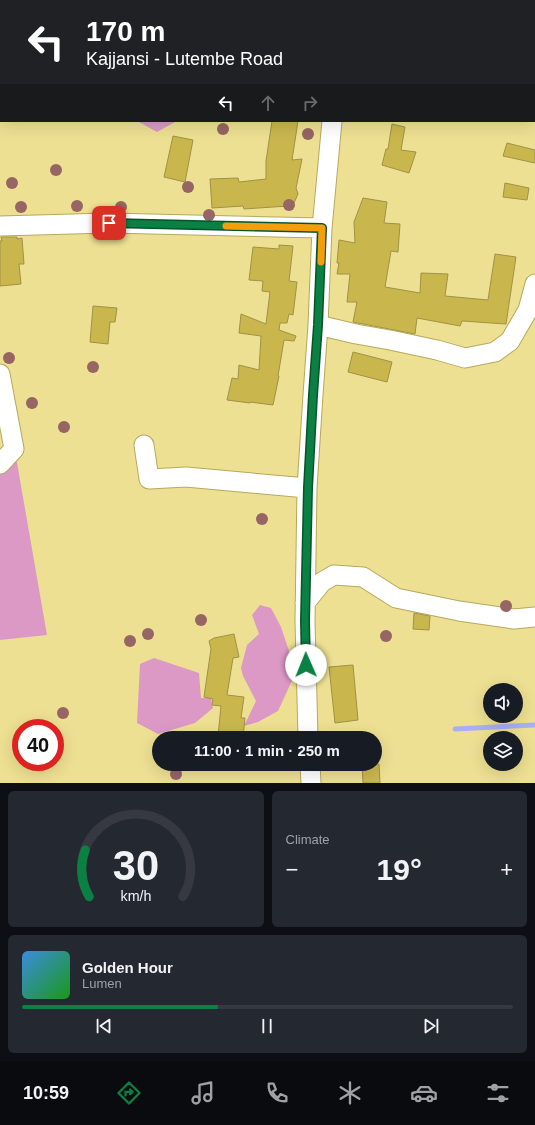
<!DOCTYPE html>
<meta charset="utf-8">
<style>
body{margin:0;font-family:Helvetica,sans-serif;background:#242831;color:#f1f3f6;height:100vh;display:flex;flex-direction:column;font-size:15px;white-space:nowrap}
*{box-sizing:border-box;margin:0}
p{font-size:13px;color:#9ea1a6}
.icon{flex:none;width:22px;height:22px;fill:none;stroke:currentColor;stroke-width:2;stroke-linecap:round;stroke-linejoin:round}
.map{position:relative;height:783px;overflow:hidden}
.side{display:flex;flex-direction:column;gap:8px;padding:8px;background:#0d0f14;flex:1}
.side>*{flex:none}
.banner{position:absolute;left:0px;top:0px;width:535px;height:122px;box-shadow:0 4px 16px #0002;background:#202124;color:#fff;overflow:hidden}
.fabs{position:absolute;left:483px;top:683px;display:grid;gap:8px}
.fabs a{display:grid;place-items:center;width:40px;height:40px;border-radius:50%;background:#171b24;box-shadow:0 4px 16px #0002;font-size:20px}
.speed{position:absolute;left:12px;top:719px;display:flex;gap:8px;font-size:20px;font-weight:700;text-align:center}
.speed>*{display:grid;place-content:center;width:52px;height:52px;border-radius:50%;background:#171b24;box-shadow:0 4px 16px #0002;line-height:1}
.speed .limit{border:6px solid #d22;background:#fff;color:#111}
.pin{position:absolute;display:grid;place-items:center;width:34px;height:34px;color:#fff;margin:-17px;border-radius:8px;box-shadow:0 2px 6px #0006}
.me{position:absolute;width:44px;margin:-22px;rotate:359deg;stroke-linejoin:round;filter:drop-shadow(0 0 3px #0008)}
.turn{display:flex;align-items:center;gap:14px;height:84px;padding:0 20px;font-size:18px}
.turn .icon{width:52px;height:52px;stroke-width:2.5}
.turn b{display:block;font-size:28px;line-height:34px}
.lanes{display:flex;align-items:center;height:38px;padding:0 20px;background:#0003;justify-content:center;gap:20px;direction:ltr}
.lanes .off{opacity:.35}
.big{font-size:30px;font-weight:600;line-height:1.1}
.side .tile{flex:1;display:flex;flex-direction:column;justify-content:center;gap:6px;min-width:0;padding:0 14px;border-radius:6px;background:#242831}
.side .dial{align-items:center;gap:0}
.dial svg{height:104px;overflow:visible;fill:none;stroke:#363941;stroke-width:7;stroke-linecap:round;text-anchor:middle}
.dial text{fill:#f1f3f6;stroke:none}
.song{display:flex;align-items:center;gap:12px}
.cover{width:48px;height:48px;border-radius:6px;background:linear-gradient(135deg,hsl(210 70% 55%),hsl(120 70% 35%))}
.played{height:4px;border-radius:2px;background:linear-gradient(90deg,#0b8043 40%,#363941 40%)}
.keys{display:flex;justify-content:space-around;direction:ltr}
.heat{display:flex;justify-content:space-between;align-items:center;font-size:22px;direction:ltr}
.side .tiles{flex:1;display:grid;gap:8px;grid-template-columns:1fr 1fr}
.tile:last-child{grid-column:span 2}
.trip{position:absolute;left:152px;top:731px;width:230px;height:40px;border-radius:20px;background:#171b24;box-shadow:0 4px 16px #0002;font-weight:600;line-height:40px;text-align:center}
.menu{display:flex;height:64px;justify-content:space-around;align-items:center;background:#090b0e;color:#9ea1a6}
.menu .icon{width:28px;height:28px}
.menu .selected{color:#0b8043}
.menu b{font-size:18px;color:#f1f3f6}
.map>svg:first-child{display:block}
.green{fill:#dc99c6}
.lines{fill:none;stroke-linecap:round;stroke-linejoin:round}
.stream{stroke:#a9aff6;stroke-width:5}
.building{fill:#c9b74e;stroke:#9f9246}
.minor-casing{stroke:#b6a95d;stroke-width:21}
.minor{stroke:#fff;stroke-width:19}
.tree{fill:#966564}
.route-casing{stroke:#07532c;stroke-width:10}
.route{stroke:#0b8043;stroke-width:7}
.slow{stroke:#f59e0b;stroke-width:7}
</style>
<div class="map">
<svg width="535" height="783" viewBox="0 0 535 783">
<rect width="100%" height="100%" fill="#ede092"/>
<path class="green" d="M131,0h211v1h-211z
M137,121h40l-20,11z
M16,457l31,178 -47,5v-168z
M260,605l11,3 10,19 15,45 -18,39 -20,11 -14,4 12,-25 -13,-25 -2,-8 6,-23 12,-11 -7,-19z
M154,658l45,15 2,25h10l2,10 -18,15 -37,11 -21,-11 3,-59z"/>
<g class="lines">
<path class="stream" d="M455,729l80,-4"/>
</g>
<path class="building" d="M272,121h26l-6,39 10,-1 -6,29 2,6 -4,9 -6,3 -44,3 -1,-3 -31,2 -2,-29 28,-1 1,4 27,-3v-18z
M392,124l13,3 -4,23 15,2 -7,21 -27,-8 4,-16h2z
M173,136l20,4 -8,42 -21,-5z
M507,143l28,7v13l-32,-7z
M505,183l24,5 -2,12 -24,-3z
M363,198l24,4 -3,21 16,1 -2,28 -7,-1 -6,36 35,6 1,-20 27,1 -3,22 43,4 7,-46 21,3 -10,67 -44,-3 -2,5 -43,-8 -2,16 -62,-12 4,-20h-10l3,-28h-13l2,-11h-2l2,-23 16,3 -1,-21z
M1,237h16v2l5,-1 2,26h-5l2,20 -21,2v-45h2z
M279,245l14,1 -4,35 8,1 -4,33 -4,-1 -2,9h-7l-1,7 17,6 -2,5 -10,-1 -6,36h1l-6,29 -23,-3v1l-23,-3 5,-22 6,1 1,-14 20,5 2,-34 -22,-3 2,-19 25,10 4,-32 -8,-1 1,-10 -14,-1 4,-33 26,2z
M93,306l24,2 -2,14h-5l-2,22 -18,-2z
M353,352l39,10 -5,20 -39,-10z
M414,613l16,3 -1,14 -16,-1z
M234,634l5,23 -6,1 -6,37 17,2 -3,21h4l-2,20 -25,-2 3,-30 -9,-1 1,-6 -9,-2 7,-48 -2,-8 5,-3z
M353,665l5,55 -23,3 -6,-56z
M362,764h17l1,19h-17z"/>
<g class="lines">
<g class="minor-casing">
<path id="minor" d="M348,1v-1
M0,226l109,-3 213,5
M318,325l38,9 34,6 47,10 28,8 30,-6 15,-11 18,-31 7,-26
M0,374l14,75 -14,15
M144,445l5,34 37,-2 121,11
M305,603l17,-21 12,-7 29,2 33,21 63,13 55,8 21,-2
M308,738l-3,-117 2,-133 6,-93 5,-70 4,-97 10,-107
M310,764l1,19"/>
</g>
<use href="#minor" class="minor"/>
</g>
<g class="tree">
<circle cx="223" cy="129" r="6"/>
<circle cx="308" cy="134" r="6"/>
<circle cx="56" cy="170" r="6"/>
<circle cx="12" cy="183" r="6"/>
<circle cx="188" cy="187" r="6"/>
<circle cx="289" cy="205" r="6"/>
<circle cx="77" cy="206" r="6"/>
<circle cx="21" cy="207" r="6"/>
<circle cx="121" cy="207" r="6"/>
<circle cx="209" cy="215" r="6"/>
<circle cx="9" cy="358" r="6"/>
<circle cx="93" cy="367" r="6"/>
<circle cx="32" cy="403" r="6"/>
<circle cx="64" cy="427" r="6"/>
<circle cx="262" cy="519" r="6"/>
<circle cx="506" cy="606" r="6"/>
<circle cx="201" cy="620" r="6"/>
<circle cx="148" cy="634" r="6"/>
<circle cx="386" cy="636" r="6"/>
<circle cx="130" cy="641" r="6"/>
<circle cx="63" cy="713" r="6"/>
<circle cx="176" cy="774" r="6"/>
</g>
<g class="lines">
<g class="route-casing">
<path id="route" d="M109,223l213,5 -4,97 -5,70 -5,93 -3,133 1,44"/>
</g>
<use href="#route" class="route"/>
<path class="slow" d="M226,226l96,2 -1,34"/>
</g>
</svg>
<div class="fabs">
<a><svg class="icon" aria-label="sound" viewBox="0 0 24 24"><path d="M4 9h4l5-4v14l-5-4H4zM17 9q2 3 0 6"/></svg></a>
<a><svg class="icon" aria-label="layers" viewBox="0 0 24 24"><path d="M12 4l9 5-9 5-9-5zM3 14l9 5 9-5"/></svg></a>
</div>
<div class="speed"><div class="limit">40</div></div>
<div class="pin" style="left:109px;top:223px;background:#d93025"><svg class="icon" aria-label="arrive" viewBox="0 0 24 24"><path d="M6 21V4h12l-3 4 3 4H6"/></svg></div>
<svg class="me" style="left:306px;top:665px" viewBox="-20 -20 40 40"><circle r="19" fill="#fff"/><path d="M0-13L10 11 0 6-10 11z" fill="#0b8043"/></svg>
<div class="trip">11:00 · 1 min · 250 m</div>
<div class="banner">
<div class="turn"><svg class="icon" aria-label="left" viewBox="0 0 24 24"><path d="M17 20v-9H6M10 6l-5 5 5 5"/></svg><div><b>170 m</b>Kajjansi - Lutembe Road</div></div>
<div class="lanes"><svg class="icon" aria-label="left" viewBox="0 0 24 24"><path d="M17 20v-9H6M10 6l-5 5 5 5"/></svg><svg class="icon off" aria-label="ahead" viewBox="0 0 24 24"><path d="M12 20V5M6 11l6-6 6 6"/></svg><svg class="icon off" aria-label="right" viewBox="0 0 24 24"><path d="M7 20v-9h11M14 6l5 5-5 5"/></svg></div>
</div>
</div>
<section class="side">
<div class="tiles">
<div class="tile dial"><svg viewBox="0 0 100 80">
<path d="M14 69A42 42 0 1 1 86 69"/>
<path d="M14 69A42 42 0 0 1 11 33" stroke="#0b8043"/>
<text x="50" y="56" font-size="32" font-weight="700">30</text>
<text x="50" y="72" font-size="11">km/h</text>
</svg></div>
<div class="tile"><p>Climate</p>
<div class="heat"><a>−</a><b class="big">19°</b><a>+</a></div>
</div>
<div class="tile">
<div class="song"><i class="cover"></i><div><b>Golden Hour</b><p>Lumen</p></div></div>
<div class="played"></div>
<div class="keys"><svg class="icon" aria-label="previous" viewBox="0 0 24 24"><path d="M18 5L8 12l10 7zM5 5v14"/></svg><svg class="icon" aria-label="pause" viewBox="0 0 24 24"><path d="M8 5v14M16 5v14"/></svg><svg class="icon" aria-label="next" viewBox="0 0 24 24"><path d="M6 5l10 7-10 7zM19 5v14"/></svg></div>
</div>
</div>
</section>
<nav class="menu">
<b>10:59</b>
<svg class="icon selected" aria-label="directions" viewBox="0 0 24 24"><path d="M12 3l9 9-9 9-9-9zM9 14v-3h6M13 9l2 2-2 2"/></svg>
<svg class="icon" aria-label="music" viewBox="0 0 24 24"><path d="M9 18V5l10-2v13"/><circle cx="6" cy="18" r="3"/><circle cx="16" cy="16" r="3"/></svg>
<svg class="icon" aria-label="phone" viewBox="0 0 24 24"><path d="M5 4h4l2 5-3 2q2 4 5 5l2-3 5 2v4C11 20 4 13 5 4z"/></svg>
<svg class="icon" aria-label="climate" viewBox="0 0 24 24"><path d="M12 3v18M4 7l16 10M4 17L20 7"/></svg>
<svg class="icon" aria-label="car" viewBox="0 0 24 24"><path d="M5 17H2v-5l4-1 3-4h7l3 4 3 1v5h-3M9 17h6M6 11h13"/><circle cx="7" cy="17" r="2"/><circle cx="17" cy="17" r="2"/></svg>
<svg class="icon" aria-label="filters" viewBox="0 0 24 24"><path d="M4 7h16M4 17h16"/><circle cx="9" cy="7" r="2"/><circle cx="15" cy="17" r="2"/></svg>
</nav>
